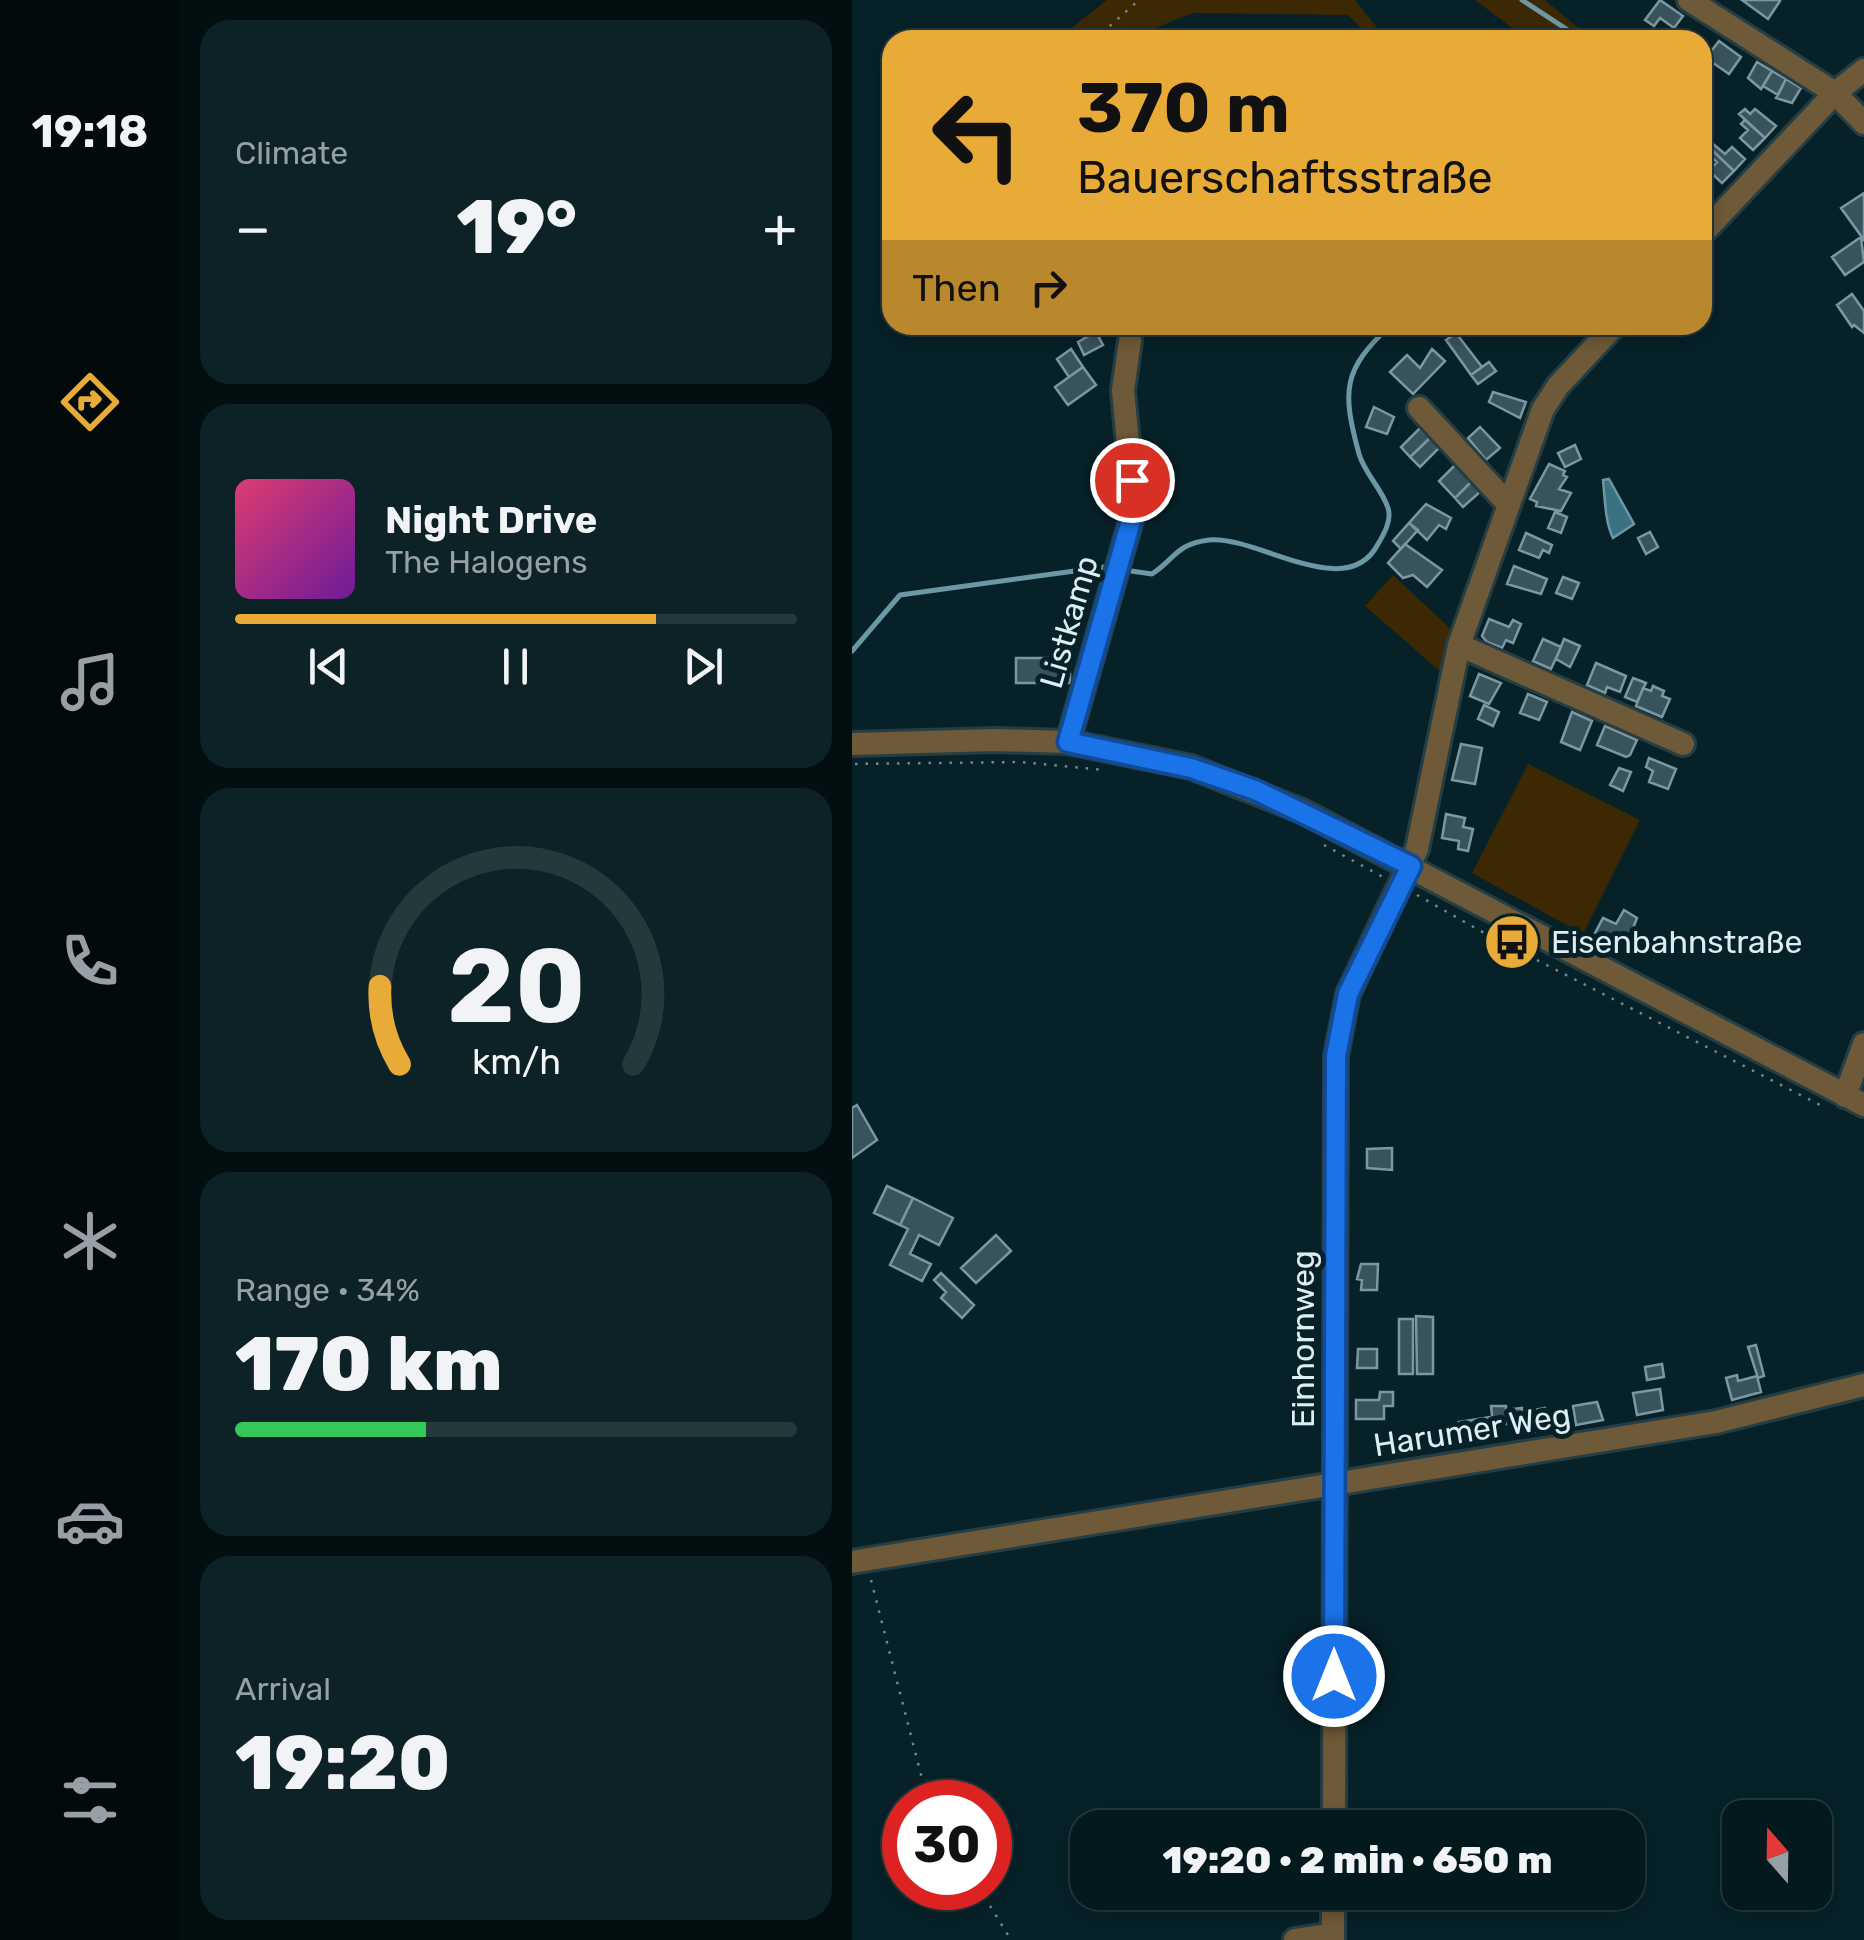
<!DOCTYPE html>
<meta charset="utf-8">
<style>
body{margin:0;font-family:Rubik,sans-serif;background:#0d2227;color:#f1f3f6;height:100vh;display:flex;flex-direction:column;font-size:38px;white-space:nowrap}
*{box-sizing:border-box;margin:0}
p{font-size:32px;color:#97a0a4}
.icon{flex:none;width:55px;height:55px;fill:none;stroke:currentColor;stroke-width:2;stroke-linecap:round;stroke-linejoin:round}
.map{position:relative;flex:1;overflow:hidden}
.sheet{display:flex;flex-direction:column;gap:20px;padding:20px;background:#020e10;width:672px}
.sheet>*{flex:none}
.top-card{position:absolute;left:30px;top:30px;width:830px;height:305px;border-radius:30px;box-shadow:0 5px 15px #0003,0 0 0 2px #25383c;background:#e9ab38;color:#111;overflow:hidden}
.needle{width:65px;rotate:340deg}
.controls{position:absolute;left:870px;top:1800px;display:grid;gap:20px}
.controls a{display:grid;place-items:center;width:110px;height:110px;border-radius:20px;background:#04191e;box-shadow:0 5px 15px #0003,0 0 0 2px #25383c;font-size:50px}
.speed{position:absolute;left:30px;top:1780px;display:flex;gap:20px;font-size:50px;font-weight:700;text-align:center}
.speed>*{display:grid;place-content:center;width:130px;height:130px;border-radius:50%;background:#04191e;box-shadow:0 5px 15px #0003,0 0 0 2px #25383c;line-height:1}
.speed .limit{border:15px solid #d22;background:#fff;color:#111}
.pin{position:absolute;display:grid;place-items:center;width:85px;height:85px;color:#fff;margin:-42px;border:5px solid #fff;border-radius:50%;box-shadow:0 2px 10px #0007}
.me{position:absolute;width:110px;margin:-55px;rotate:0deg;stroke-linejoin:round;filter:drop-shadow(0 0 8px #0008)}
.turn{display:flex;align-items:center;gap:35px;height:210px;padding:0 30px;font-size:45px}
.turn .icon{width:130px;height:130px;stroke-width:2.5}
.turn b{display:block;font-size:70px;line-height:85px}
.then{display:flex;align-items:center;height:95px;padding:0 30px;background:#0003;gap:20px;font-size:38px}
.big{font-size:75px;font-weight:800;line-height:1.1}
.sheet .tile{flex:1;display:flex;flex-direction:column;justify-content:center;gap:15px;min-width:0;padding:0 35px;border-radius:30px;background:#0d2227}
.sheet .dial{align-items:center;gap:0}
.dial svg{height:260px;overflow:visible;fill:none;stroke:#25383c;stroke-width:7;stroke-linecap:round;text-anchor:middle}
.dial text{fill:#f1f3f6;stroke:none}
.song{display:flex;align-items:center;gap:30px}
.cover{width:120px;height:120px;border-radius:15px;background:linear-gradient(135deg,hsl(340 70% 55%),hsl(280 70% 35%))}
.played{height:10px;border-radius:5px;background:linear-gradient(90deg,#e9ab38 75%,#25383c 75%)}
.keys{display:flex;justify-content:space-around;direction:ltr}
.heat{display:flex;justify-content:space-between;align-items:center;font-size:55px;direction:ltr}
.charge{height:15px;border-radius:8px;background:linear-gradient(90deg,#34c759 34%,#25383c 0)}
.trip{position:absolute;left:218px;top:1810px;width:575px;height:100px;border-radius:30px;background:#04191e;box-shadow:0 5px 15px #0003,0 0 0 2px #25383c;font-weight:800;line-height:100px;text-align:center}
main{display:flex;flex:1;min-height:0}
.menu{display:flex;flex-direction:column;width:180px;justify-content:space-around;align-items:center;background:#020a0c;color:#97a0a4}
.menu .icon{width:70px;height:70px}
.menu .active{color:#e9ab38}
.menu b{font-size:45px;color:#f1f3f6}
.map>svg:first-child{display:block}
.green{fill:#3c2802}
.water{fill:#3b7282;stroke:#6c97a4;stroke-width:2.5}
.lines{fill:none;stroke-linecap:round;stroke-linejoin:round}
.stream{stroke:#6c97a4;stroke-width:5}
.building{fill:#39535c;stroke:#7b97a1;stroke-width:2.5}
.minor-casing{stroke:#243e44;stroke-width:28}
.path{stroke:#74898f;stroke-width:2.5;stroke-dasharray:2.5 8;stroke-linecap:butt}
.minor{stroke:#6e5938;stroke-width:22}
.route-casing{stroke:#114b97;stroke-width:25}
.route{stroke:#1a73e8;stroke-width:18}
.labels{text-anchor:middle;dominant-baseline:central;stroke-width:10;stroke-linejoin:round;paint-order:stroke}
.street-label{font-size:32px;fill:#deedf2;stroke:#062128}
.poi-label{font-size:32px;fill:#deedf2;stroke:#062128;text-anchor:start}
</style>
<main>
<nav class="menu">
<b>19:18</b>
<svg class="icon active" aria-label="directions" viewBox="0 0 24 24"><path d="M12 3l9 9-9 9-9-9zM9 14v-3h6M13 9l2 2-2 2"/></svg>
<svg class="icon" aria-label="music" viewBox="0 0 24 24"><path d="M9 18V5l10-2v13"/><circle cx="6" cy="18" r="3"/><circle cx="16" cy="16" r="3"/></svg>
<svg class="icon" aria-label="phone" viewBox="0 0 24 24"><path d="M5 4h4l2 5-3 2q2 4 5 5l2-3 5 2v4C11 20 4 13 5 4z"/></svg>
<svg class="icon" aria-label="climate" viewBox="0 0 24 24"><path d="M12 3v18M4 7l16 10M4 17L20 7"/></svg>
<svg class="icon" aria-label="car" viewBox="0 0 24 24"><path d="M5 17H2v-5l4-1 3-4h7l3 4 3 1v5h-3M9 17h6M6 11h13"/><circle cx="7" cy="17" r="2"/><circle cx="17" cy="17" r="2"/></svg>
<svg class="icon" aria-label="filters" viewBox="0 0 24 24"><path d="M4 7h16M4 17h16"/><circle cx="9" cy="7" r="2"/><circle cx="15" cy="17" r="2"/></svg>
</nav>
<section class="sheet">
<div class="tile"><p>Climate</p>
<div class="heat"><a>−</a><b class="big">19°</b><a>+</a></div>
</div>
<div class="tile">
<div class="song"><i class="cover"></i><div><b>Night Drive</b><p>The Halogens</p></div></div>
<div class="played"></div>
<div class="keys"><svg class="icon" aria-label="previous" viewBox="0 0 24 24"><path d="M18 5L8 12l10 7zM5 5v14"/></svg><svg class="icon" aria-label="pause" viewBox="0 0 24 24"><path d="M8 5v14M16 5v14"/></svg><svg class="icon" aria-label="next" viewBox="0 0 24 24"><path d="M6 5l10 7-10 7zM19 5v14"/></svg></div>
</div>
<div class="tile dial"><svg viewBox="0 0 100 80">
<path d="M14 69A42 42 0 1 1 86 69"/>
<path d="M14 69A42 42 0 0 1 8 45" stroke="#e9ab38"/>
<text x="50" y="56" font-size="32" font-weight="700">20</text>
<text x="50" y="72" font-size="11">km/h</text>
</svg></div>
<div class="tile"><p>Range · 34%</p><b class="big">170 km</b><div class="charge"></div></div>
<div class="tile"><p>Arrival</p><b class="big">19:20</b></div>
</section>
<div class="map">
<svg width="1012" height="1940" viewBox="0 0 1012 1940">
<rect width="100%" height="100%" fill="#062128"/>
<path class="green" d="M255,0h248l32,40h-14l-25,-25 -156,-2 -65,27h-71z
M623,0h70l48,40h-65z
M541,575l59,55 -9,44 -78,-68z
M676,764l112,56 -57,114 -111,-61z"/>
<path class="water" d="M757,479l25,45 -21,14c-8,-16 -8,-39 -10,-58z"/>
<g class="lines">
<path class="stream" d="M670,0l61,40
M279,571l21,3c24,-16 24,-30 57,-34 48,-5 138,64 169,4 6,-10 14,-24 10,-36 -6,-19 -23,-34 -29,-54 -17,-63 -17,-84 32,-129
M0,651l48,-56 204,-28"/>
</g>
<path class="building" d="M808,0l23,16 -9,12 -14,-10 -6,8 -9,-6z
M890,0h36l2,1 -12,18z
M867,41l22,16 -12,17 -23,-16z
M905,62l15,9 -11,18 -13,-11z
M920,71l14,8 -8,16 -15,-9z
M934,79l15,9 -9,15 -16,-5z
M893,109l5,5 5,-5 21,17 -11,12 -26,-24z
M893,120l20,18 -12,12 -13,-12 8,-8 -7,-6z
M860,143l13,11 7,-7 13,12 -11,12 -25,-24z
M862,152l20,19 -12,12 -13,-12 8,-9 -7,-6z
M1012,193v47l-23,-32z
M1009,237l3,25 -19,13 -13,-18z
M1000,294l12,17v22l-10,-8 -2,2 -15,-22z
M244,332l7,13 -19,10 -6,-13z
M604,333l26,34 -11,8 -25,-35z
M219,349l12,18 -14,10 -12,-18z
M580,349l13,12 -32,33 -23,-22 17,-17 13,13z
M637,362l7,9 -18,13 -7,-9z
M231,367l13,18 -28,20 -13,-18z
M641,392l33,10 -6,16 -31,-16z
M522,407l20,10 -7,17 -21,-7z
M628,427l20,21 -14,12 -18,-22z
M568,428l10,10 -20,19 -9,-10z
M578,438l9,10 -19,19 -10,-10z
M723,445l6,14 -16,8 -7,-14z
M697,464l16,7 -2,4 4,2 -8,12 12,4 -10,18 -25,-5 1,-4 -7,-3z
M603,465l16,17 -16,16 -16,-17z
M619,482l9,10 -17,15 -8,-9z
M574,504l25,14 -5,11 -7,-4 -12,15 -18,-17z
M703,512l12,5 -6,16 -13,-5z
M557,523l9,7 -17,19 -8,-8z
M798,532l8,15 -12,7 -8,-16z
M674,533l26,12 -3,8 -6,-3 -4,8 -20,-8z
M553,544l37,26 -15,17 -14,-12 -10,3 -15,-15z
M662,566l33,13 -6,15 -34,-10z
M711,577l16,6 -7,16 -16,-6z
M637,619l20,8 4,-7 8,4 -8,19 -7,-3 -4,8 -15,-6 -5,-6z
M691,639l18,8 -10,22 -18,-8z
M712,639l16,7 -10,21 -14,-8z
M164,658h54v25h-54z
M744,663l30,13 -6,16 -13,-5 -2,6 -18,-8z
M627,674l22,9 -12,21 -19,-8z
M781,678l13,5 -9,19 -12,-5z
M801,686l11,5 -2,5 8,3 -8,18 -26,-11 7,-18 8,3z
M676,694l19,8 -8,18 -19,-7z
M632,705l15,7 -6,14 -15,-7z
M720,712l20,9 -12,29 -19,-8z
M753,726l32,14 -7,15 -4,2 -29,-12z
M609,744l21,4 -7,36 -23,-4z
M797,758l27,11 -8,20 -19,-7 4,-11 -7,-4z
M767,768l12,4 -8,19 -13,-6z
M594,814l19,4 -2,9 10,2 -5,22 -10,-2 1,-8 -17,-3z
M772,910l13,8 -13,34 -30,-17 9,-17 13,6z
M5,1105l20,35 -25,18v-50z
M540,1148v22l-25,-2v-19z
M35,1186l26,12 -13,27 -26,-12z
M61,1198l40,20 -14,27 -20,-10 -9,19 21,10 -9,17 -32,-16 18,-36 -8,-4z
M144,1235l15,16 -35,32 -15,-15z
M509,1264h17l-1,26h-16l1,-10 -5,-1z
M89,1273l33,32 -12,13 -21,-20 5,-6 -12,-12z
M564,1316l17,1v57h-16z
M547,1319h14v55h-14z
M904,1345l8,31 -6,2 -10,-31z
M506,1349h19v19h-20z
M810,1364l2,13 -17,3 -2,-13z
M885,1375l1,6 19,-5 4,16 -29,8 -6,-22z
M808,1389l3,21 -26,5 -4,-22z
M528,1392h13v14h-9v13h-28v-19h23z
M745,1402l6,18 -27,5 -3,-19z
M639,1406h15v18h-13z
M670,1408v4l23,-4 2,10 -10,2 2,11 -23,4 -4,-26z
M639,1417l3,17 -6,1 1,5 -24,4 -6,-22z"/>
<g class="lines">
<g class="minor-casing">
<path id="minor" d="M837,0l146,93 29,30
M850,234l133,-141 29,-23
M567,408l90,97
M607,645l224,99
M216,742l66,-232 -11,-120 7,-49
M0,744l143,-4 73,2 123,25 111,44 562,294
M993,1096l19,-52
M0,1562l864,-140 148,-37
M482,1828l2,-772 12,-62 69,-145 42,-204 84,-236 15,-23 57,-61
M443,1940l38,-6
M481,1940v-48"/>
</g>
<path class="path" d="M242,40l45,-40
M3,764l164,-2 86,8
M472,845l59,32
M565,895l69,39 336,172
M19,1580l57,222
M127,1888l32,52"/>
<use href="#minor" class="minor"/>
</g>
<g class="lines">
<g class="route-casing">
<path id="route" d="M280,480l2,30 -66,232 123,26 64,22 156,76 -63,128 -12,62 -2,620"/>
</g>
<use href="#route" class="route"/>
</g>
<defs>
<g id="bus-disc" transform="scale(2.875)"><circle r="9.5" fill="#e9ab38" stroke="#062128"/><path d="M-5-6H5V4H4V6H2V4H-2V6H-4V4H-5ZM-3.5-4V0h7V-4ZM-3.5 1.2v1.5H-2V1.2ZM2 1.2v1.5H3.5V1.2Z" fill="#111"/></g>
</defs>
<g fill-rule="evenodd">
<use href="#bus-disc" x="660" y="942"/>
</g>
<g class="labels">
<g class="street-label">
<text transform="translate(217 622) rotate(-74)">Listkamp</text>
<text transform="translate(451 1339) rotate(-90)">Einhornweg</text>
<text transform="translate(620 1430) rotate(-9)">Harumer Weg</text>
</g>
<g class="poi-label">
<text x="699" y="942">Eisenbahnstraße</text>
</g>
</g>
</svg>
<div class="controls">
<a><svg class="needle" viewBox="-14 -14 28 28"><path d="M0-13l5 13h-10z" fill="#e53935"/><path d="M0 13l5-13h-10z" fill="#97a0a4"/></svg></a>
</div>
<div class="speed"><div class="limit">30</div></div>
<div class="pin" style="left:280px;top:480px;background:#d93025"><svg class="icon" aria-label="arrive" viewBox="0 0 24 24"><path d="M6 21V4h12l-3 4 3 4H6"/></svg></div>
<svg class="me" style="left:482px;top:1676px" viewBox="-20 -20 40 40"><circle r="17" fill="#1a73e8" stroke="#fff" stroke-width="3"/><path d="M0-11L8 9 0 5-8 9z" fill="#fff"/></svg>
<div class="trip">19:20 · 2 min · 650 m</div>
<div class="top-card">
<div class="turn"><svg class="icon" aria-label="left" viewBox="0 0 24 24"><path d="M17 20v-9H6M10 6l-5 5 5 5"/></svg><div><b>370 m</b>Bauerschaftsstraße</div></div>
<div class="then">Then<svg class="icon" aria-label="right" viewBox="0 0 24 24"><path d="M7 20v-9h11M14 6l5 5-5 5"/></svg></div>
</div>
</div>
</main>
